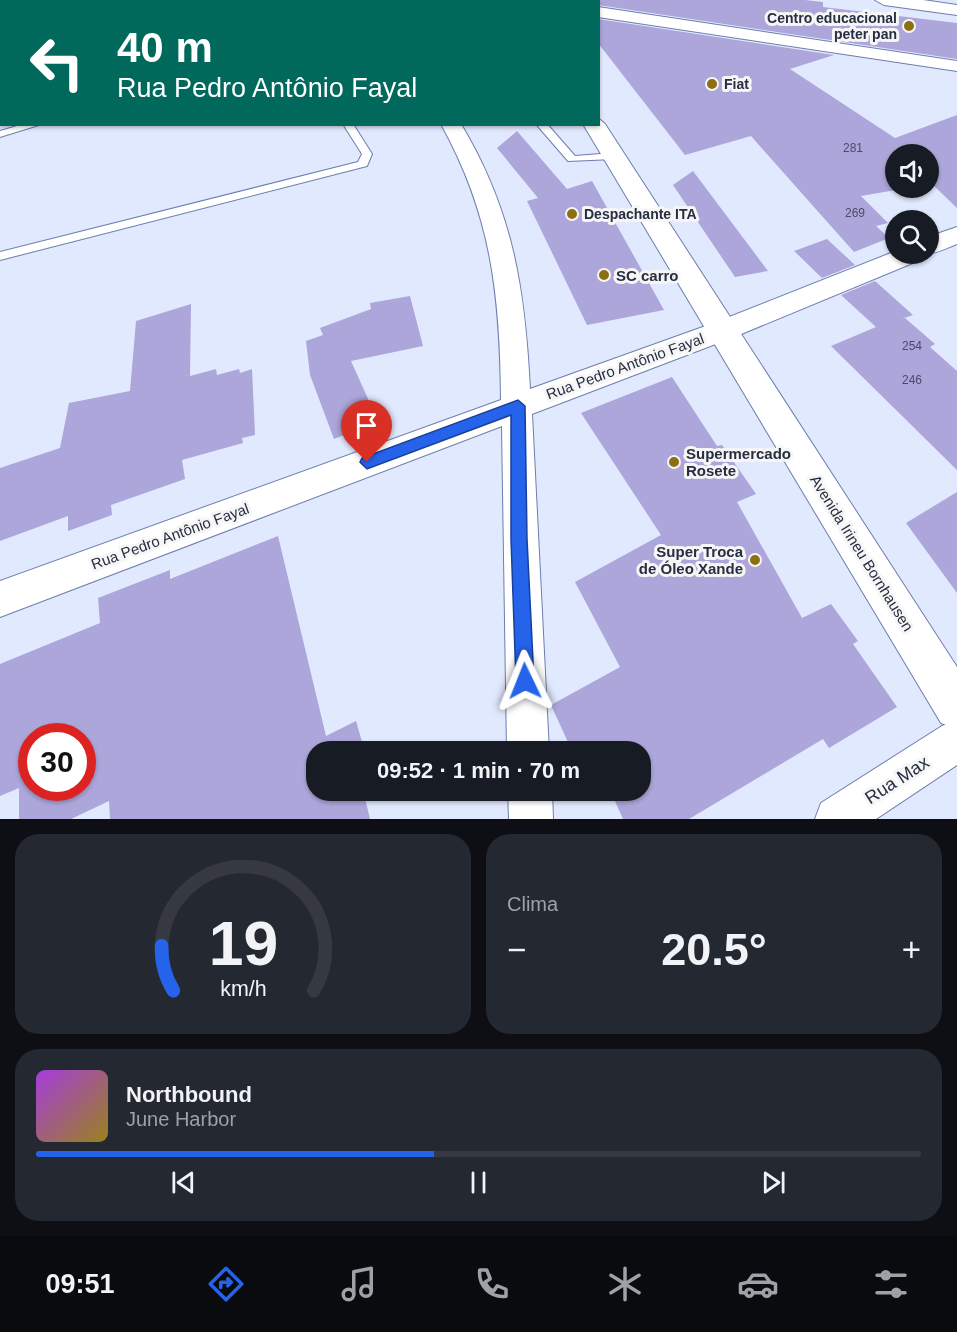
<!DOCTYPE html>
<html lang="pt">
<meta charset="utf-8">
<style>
body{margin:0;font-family:Arial,sans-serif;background:#242831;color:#f1f3f6;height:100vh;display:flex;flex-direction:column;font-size:22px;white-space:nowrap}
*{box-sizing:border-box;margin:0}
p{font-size:20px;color:#9ea1a6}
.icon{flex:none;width:33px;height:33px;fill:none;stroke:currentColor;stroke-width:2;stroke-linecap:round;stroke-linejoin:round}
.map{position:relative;height:819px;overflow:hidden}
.panel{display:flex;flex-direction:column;gap:15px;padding:15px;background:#0d0f14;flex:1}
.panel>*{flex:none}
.top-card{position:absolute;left:0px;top:0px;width:600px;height:126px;box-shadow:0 2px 4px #0004;background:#00695c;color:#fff;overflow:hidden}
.fabs{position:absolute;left:885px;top:144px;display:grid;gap:12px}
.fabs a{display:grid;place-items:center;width:54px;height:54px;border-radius:50%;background:#171b24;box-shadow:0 2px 4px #0004;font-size:30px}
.speed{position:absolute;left:18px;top:723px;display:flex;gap:12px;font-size:30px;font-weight:700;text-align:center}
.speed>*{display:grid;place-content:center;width:78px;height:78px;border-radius:50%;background:#171b24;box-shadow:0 2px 4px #0004;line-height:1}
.speed .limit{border:9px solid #d22;background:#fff;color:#111}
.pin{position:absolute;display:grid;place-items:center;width:51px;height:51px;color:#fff;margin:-62px -26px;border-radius:50% 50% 50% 0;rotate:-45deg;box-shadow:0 0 6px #0007}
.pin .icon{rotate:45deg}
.me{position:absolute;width:66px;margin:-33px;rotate:358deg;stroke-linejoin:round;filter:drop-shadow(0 0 4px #0008)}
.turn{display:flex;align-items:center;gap:21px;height:126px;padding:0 18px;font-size:27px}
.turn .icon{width:78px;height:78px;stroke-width:2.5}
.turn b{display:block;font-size:42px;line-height:51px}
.big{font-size:45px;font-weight:700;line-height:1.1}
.panel .card{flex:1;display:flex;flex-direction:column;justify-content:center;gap:9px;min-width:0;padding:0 21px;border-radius:24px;background:#242831}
.panel .dial{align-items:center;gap:0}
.dial svg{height:156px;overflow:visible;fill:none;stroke:#363941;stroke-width:7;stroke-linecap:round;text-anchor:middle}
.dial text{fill:#f1f3f6;stroke:none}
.song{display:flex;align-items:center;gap:18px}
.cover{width:72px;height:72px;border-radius:9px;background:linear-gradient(135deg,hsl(280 70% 55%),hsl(50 70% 35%))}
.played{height:6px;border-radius:3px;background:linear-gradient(90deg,#2563eb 45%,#363941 45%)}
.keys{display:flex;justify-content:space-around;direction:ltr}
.heat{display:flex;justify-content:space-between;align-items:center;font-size:33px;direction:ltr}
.panel .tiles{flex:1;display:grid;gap:15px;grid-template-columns:1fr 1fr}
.card:last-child{grid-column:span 2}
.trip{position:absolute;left:306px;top:741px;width:345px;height:60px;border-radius:24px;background:#171b24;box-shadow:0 2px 4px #0004;font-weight:700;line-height:60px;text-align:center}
.dock{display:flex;height:96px;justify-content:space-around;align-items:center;background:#090b0e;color:#9ea1a6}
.dock .icon{width:42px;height:42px}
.dock .on{color:#2563eb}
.dock b{font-size:27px;color:#f1f3f6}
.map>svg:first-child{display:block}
.building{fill:#aca6da;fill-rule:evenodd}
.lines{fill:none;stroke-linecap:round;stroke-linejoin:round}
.service-casing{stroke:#6d7ead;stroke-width:2}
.minor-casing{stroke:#6d7ead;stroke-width:2}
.tertiary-casing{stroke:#6d7ead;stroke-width:2}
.secondary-casing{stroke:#6d7ead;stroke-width:2}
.primary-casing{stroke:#6d7ead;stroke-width:2}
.service{fill:#fff;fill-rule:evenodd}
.minor{fill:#fff;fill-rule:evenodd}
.tertiary{fill:#fff;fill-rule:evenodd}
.secondary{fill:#fff;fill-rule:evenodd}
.primary{fill:#fff;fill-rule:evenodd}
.route{fill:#2563eb;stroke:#184099;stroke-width:1.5}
.poi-dot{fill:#8c6f12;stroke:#f6f6f6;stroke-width:2}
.labels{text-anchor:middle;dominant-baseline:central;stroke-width:6;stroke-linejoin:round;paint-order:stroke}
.number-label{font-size:12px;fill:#484c68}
.far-poi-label{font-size:14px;font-weight:bold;fill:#272e42;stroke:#f6f6f6;text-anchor:start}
.poi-label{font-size:15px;font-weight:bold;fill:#272e42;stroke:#f6f6f6;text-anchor:start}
.street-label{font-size:15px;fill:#272e42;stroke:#f6f6f6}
.near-street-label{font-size:18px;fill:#272e42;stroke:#f6f6f6}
</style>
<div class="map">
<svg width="957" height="819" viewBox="0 0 957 819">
<rect width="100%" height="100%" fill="#e1e9fe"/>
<path class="building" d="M598,0h207l18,2v5l134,16v36l-359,-54z
M598,19l236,36 -44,14 105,69 62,-23v93l-26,-25 -3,1v-30h-32v34h11l-46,8 27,27 -12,3 13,12 -35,14 -103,-116 -66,19 -87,-112z
M517,131l50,58 25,-8 72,129 -77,15 -60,-124 11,-3 -41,-50z
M693,171l75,100 -33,6 -62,-92z
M827,239l28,26 -33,13 -28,-27z
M875,281l38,34 -12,4 4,-1 30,26 -5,3 27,24v99l-126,-124 45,-19 -35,-32z
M410,296l13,50 -72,15 27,60 -44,18 -24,-64 -4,-34 17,-6 -3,-7 51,-19 -1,-6z
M191,304l-1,72 26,-7 1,6 22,-6 1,4 12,-4 3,66 -13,3 1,5 -61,17 3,19 -74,26 1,10 -44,16v-15l-68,25v-73l60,-20 9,-45 61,-12 6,-70z
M672,377l45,69 5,-1 34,49 -19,8 65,116 29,-14 27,37 -5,3 44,63 -68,41 -6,-9 -134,80h-66l-13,-29h30v-38h-48l-4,-9 -16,8 -21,-46 69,-38 -45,-85 86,-47 -80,-122z
M957,492v101l-51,-70z
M278,536l48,200 30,-15 9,31h-49v38h47l7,29h-260l-1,-18 -38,18h-52v-31l-19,8v-132l100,-41 -2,-25 72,-28v9zM32,736h50v52h-50z"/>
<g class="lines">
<g class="service-casing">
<path id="service" d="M0,0h5l-4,2z
M466,0h9l-11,2z
M24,124h18l-42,13v-6z
M343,124h10l19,30 -5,12 -367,94v-8l358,-90 4,-8z
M536,124h11l28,32 39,-3 5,3 -5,3 -46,2z"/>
</g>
<g class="minor-casing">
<path id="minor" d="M309,0h17l1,2h-17z
M510,0h25l1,2h-25z
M598,7l359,54v10l-359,-54z
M441,124h20c52,87 64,165 69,265l184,-66 182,-72v3h27l-3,6 -186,77 -202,77 17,338h-42l-5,-326 -502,191v-36l501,-181c-1,-104 -9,-184 -60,-276z
M957,227v17c-10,4 -22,10 -32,10h3v-17z
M957,720v45l-81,54h-61l6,-16 121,-77z
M508,790h44l1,29h-44z"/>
</g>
<g class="tertiary-casing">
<path id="tertiary" d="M875,0h48l34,5v10l-73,-10z"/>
</g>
<g class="secondary-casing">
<path id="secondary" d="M206,0h23l-24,2z
M0,36h2v12h-2z"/>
</g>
<g class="primary-casing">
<path id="primary" d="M480,0h18l1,2h-18z
M598,118l7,6 352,543v62l-16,-6 -358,-599h15z"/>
</g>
<use href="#service" class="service"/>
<use href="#minor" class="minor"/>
<use href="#tertiary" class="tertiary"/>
<use href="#secondary" class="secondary"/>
<use href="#primary" class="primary"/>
</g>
<path class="route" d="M518,400l7,6 2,133 7,142 -3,6 -6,3 -6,-3 -3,-6 -5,-142v-124l-144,54 -7,-7 2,-4z"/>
<g class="poi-dot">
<circle cx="909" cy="26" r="6"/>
<circle cx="712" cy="84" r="6"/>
<circle cx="572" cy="214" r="6"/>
<circle cx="604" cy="275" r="6"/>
<circle cx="674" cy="462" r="6"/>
<circle cx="755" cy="560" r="6"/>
</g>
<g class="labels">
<g class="number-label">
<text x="853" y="148">281</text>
<text x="855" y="213">269</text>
<text x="912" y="346">254</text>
<text x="912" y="380">246</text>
</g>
<g class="far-poi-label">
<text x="897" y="18" text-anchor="end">Centro educacional<tspan x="897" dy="16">peter pan</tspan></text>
<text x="724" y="84">Fiat</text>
<text x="584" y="214">Despachante ITA</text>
</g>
<g class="poi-label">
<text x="616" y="275">SC carro</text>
<text x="686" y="453">Supermercado<tspan x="686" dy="17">Rosete</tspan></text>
<text x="743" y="551" text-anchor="end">Super Troca<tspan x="743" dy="17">de Óleo Xande</tspan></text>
</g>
<g class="street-label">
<text transform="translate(625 366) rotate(-20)">Rua Pedro Antônio Fayal</text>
<text transform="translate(170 536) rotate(-20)">Rua Pedro Antônio Fayal</text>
<text transform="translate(862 553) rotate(58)">Avenida Irineu Bornhausen</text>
</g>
<g class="near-street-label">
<text transform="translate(897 780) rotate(-33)">Rua Max</text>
</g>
</g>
</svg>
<div class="fabs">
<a><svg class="icon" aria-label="sound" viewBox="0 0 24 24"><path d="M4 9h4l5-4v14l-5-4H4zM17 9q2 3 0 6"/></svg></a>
<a><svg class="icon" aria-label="search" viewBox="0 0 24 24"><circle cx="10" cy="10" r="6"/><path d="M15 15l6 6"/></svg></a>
</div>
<div class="speed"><div class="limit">30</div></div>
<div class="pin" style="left:367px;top:462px;background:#d93025"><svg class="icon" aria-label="arrive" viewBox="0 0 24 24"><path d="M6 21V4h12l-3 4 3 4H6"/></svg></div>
<svg class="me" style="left:525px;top:681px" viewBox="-20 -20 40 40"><path d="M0-17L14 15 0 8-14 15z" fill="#2563eb" stroke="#fff" stroke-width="4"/></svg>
<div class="trip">09:52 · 1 min · 70 m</div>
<div class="top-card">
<div class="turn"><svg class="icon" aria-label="left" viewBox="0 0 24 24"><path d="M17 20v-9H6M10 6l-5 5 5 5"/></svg><div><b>40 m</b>Rua Pedro Antônio Fayal</div></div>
</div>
</div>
<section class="panel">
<div class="tiles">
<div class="card dial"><svg viewBox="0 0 100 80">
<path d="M14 69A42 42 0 1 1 86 69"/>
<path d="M14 69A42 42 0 0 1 8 46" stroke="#2563eb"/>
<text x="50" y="56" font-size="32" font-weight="700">19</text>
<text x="50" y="72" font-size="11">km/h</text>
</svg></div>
<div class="card"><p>Clima</p>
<div class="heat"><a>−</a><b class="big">20.5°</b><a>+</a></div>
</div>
<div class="card">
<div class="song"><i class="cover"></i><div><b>Northbound</b><p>June Harbor</p></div></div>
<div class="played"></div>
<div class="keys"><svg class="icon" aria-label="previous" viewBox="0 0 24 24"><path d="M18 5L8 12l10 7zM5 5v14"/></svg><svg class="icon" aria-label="pause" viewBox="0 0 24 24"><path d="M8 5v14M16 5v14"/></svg><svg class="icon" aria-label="next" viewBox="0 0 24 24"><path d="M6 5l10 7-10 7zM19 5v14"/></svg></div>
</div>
</div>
</section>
<nav class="dock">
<b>09:51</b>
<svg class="icon on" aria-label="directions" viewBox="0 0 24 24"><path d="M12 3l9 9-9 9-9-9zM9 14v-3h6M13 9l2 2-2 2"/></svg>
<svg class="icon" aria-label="music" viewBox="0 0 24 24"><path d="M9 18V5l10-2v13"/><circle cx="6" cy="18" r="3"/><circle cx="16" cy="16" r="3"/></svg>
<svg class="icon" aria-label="phone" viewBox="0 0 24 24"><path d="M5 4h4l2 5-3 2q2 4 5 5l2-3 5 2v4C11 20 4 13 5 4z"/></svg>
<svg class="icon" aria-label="climate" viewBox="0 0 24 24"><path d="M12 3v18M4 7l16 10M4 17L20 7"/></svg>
<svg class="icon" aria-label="car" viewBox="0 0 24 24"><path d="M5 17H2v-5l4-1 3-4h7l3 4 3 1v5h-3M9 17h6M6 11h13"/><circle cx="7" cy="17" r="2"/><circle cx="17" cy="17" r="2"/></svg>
<svg class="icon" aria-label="filters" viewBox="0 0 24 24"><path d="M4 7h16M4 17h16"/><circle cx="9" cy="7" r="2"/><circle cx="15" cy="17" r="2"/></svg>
</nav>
